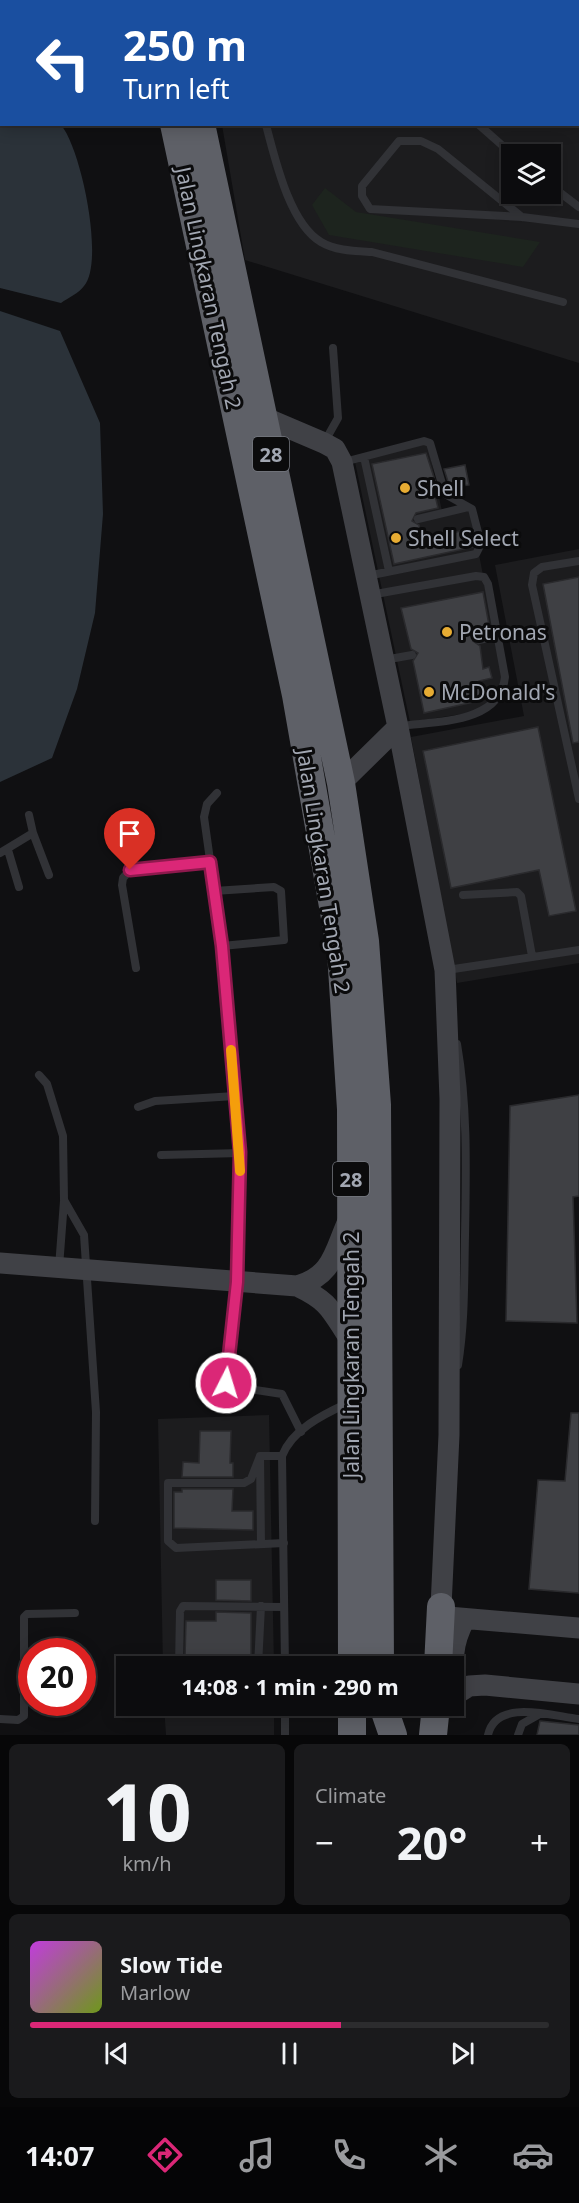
<!DOCTYPE html>
<meta charset="utf-8">
<style>
body{margin:0;font-family:"Noto Sans",sans-serif;background:#1a1a1c;color:#f1f3f6;height:100vh;display:flex;flex-direction:column;font-size:22px;white-space:nowrap}
*{box-sizing:border-box;margin:0}
p{font-size:20px;color:#9a9b9e}
.icon{flex:none;width:33px;height:33px;fill:none;stroke:currentColor;stroke-width:2;stroke-linecap:round;stroke-linejoin:round}
.map{position:relative;height:1735px;overflow:hidden}
.panel{display:flex;flex-direction:column;gap:9px;padding:9px;background:#070708;flex:1}
.panel>*{flex:none}
.banner{position:absolute;left:0px;top:0px;width:579px;height:126px;box-shadow:0 3px 15px #0003,0 0 0 2px #2c2c2e;background:#1a4fa0;color:#fff;overflow:hidden}
.tools{position:absolute;left:501px;top:144px;display:grid;gap:12px}
.tools a{display:grid;place-items:center;width:60px;height:60px;border-radius:0px;background:#0c0c0e;box-shadow:0 3px 15px #0003,0 0 0 2px #2c2c2e;font-size:30px}
.speed{position:absolute;left:18px;top:1638px;display:flex;gap:12px;font-size:30px;font-weight:700;text-align:center}
.speed>*{display:grid;place-content:center;width:78px;height:78px;border-radius:50%;background:#0c0c0e;box-shadow:0 3px 15px #0003,0 0 0 2px #2c2c2e;line-height:1}
.speed .limit{border:9px solid #d22;background:#fff;color:#111}
.pin{position:absolute;display:grid;place-items:center;width:51px;height:51px;color:#fff;margin:-62px -26px;border-radius:50% 50% 50% 0;rotate:-45deg;box-shadow:0 0 6px #0007}
.pin .icon{rotate:45deg}
.me{position:absolute;width:66px;margin:-33px;rotate:5deg;stroke-linejoin:round;filter:drop-shadow(0 0 4px #0008)}
.turn{display:flex;align-items:center;gap:21px;height:126px;padding:0 24px;font-size:27px}
.turn .icon{width:78px;height:78px;stroke-width:2.5}
.turn b{display:block;font-size:42px;line-height:51px}
.big{font-size:45px;font-weight:700;line-height:1.1}
.panel .tile{flex:1;display:flex;flex-direction:column;justify-content:center;gap:9px;min-width:0;padding:0 21px;border-radius:9px;background:#1a1a1c}
.panel .dial{align-items:center;gap:0}
.dial b{font-size:78px;line-height:1}
.song{display:flex;align-items:center;gap:18px}
.cover{width:72px;height:72px;border-radius:9px;background:linear-gradient(135deg,hsl(290 70% 55%),hsl(80 70% 35%))}
.played{height:6px;border-radius:3px;background:linear-gradient(90deg,#db2777 60%,#2c2c2e 60%)}
.keys{display:flex;justify-content:space-around;direction:ltr}
.heat{display:flex;justify-content:space-between;align-items:center;font-size:33px;direction:ltr}
.panel .tiles{flex:1;display:grid;gap:9px;grid-template-columns:1fr 1fr}
.tile:last-child{grid-column:span 2}
.trip{position:absolute;left:116px;top:1656px;width:348px;height:60px;border-radius:0px;background:#0c0c0e;box-shadow:0 3px 15px #0003,0 0 0 2px #2c2c2e;font-weight:700;line-height:60px;text-align:center}
.dock{display:flex;height:96px;justify-content:space-around;align-items:center;background:#050506;color:#9a9b9e}
.dock .icon{width:42px;height:42px}
.dock .current{color:#db2777}
.dock b{font-size:27px;color:#f1f3f6}
.map>svg:first-child{display:block}
.built{fill:#1c1c1e;fill-rule:evenodd}
.green{fill:#1d241e}
.water{fill:#2b3239}
.building{fill:#3f4044;stroke:#2a2a2d;stroke-width:1.5}
.lines{fill:none;stroke-linecap:round;stroke-linejoin:round}
.lane{stroke:#313236;stroke-width:8}
.secondary{stroke:#404146;stroke-width:21}
.highway{stroke:#5e6067;stroke-width:28}
.route-casing{stroke:#8e194d;stroke-width:15}
.route{stroke:#db2777;stroke-width:10}
.slow{stroke:#f59e0b;stroke-width:10}
.poi-dot{fill:#e7ac33;stroke:#0b0b0c;stroke-width:2}
.labels{text-anchor:middle;dominant-baseline:central;stroke-width:6;stroke-linejoin:round;paint-order:stroke}
.shield{fill:#0b0b0c;stroke:#757880;stroke-width:1.5}
.shield-label{font-size:20px;font-weight:bold;fill:#a2a7b2}
.street-label{font-size:21px;fill:#a2a7b2;stroke:#0b0b0c}
.poi-label{font-size:21px;fill:#a2a7b2;stroke:#0b0b0c;text-anchor:start}
</style>
<div class="map">
<svg width="579" height="1735" viewBox="0 0 579 1735">
<rect width="100%" height="100%" fill="#101012"/>
<path class="built" d="M200,0h379v363l-334,-103 -23,-135 356,-1v-122zM512,154h38v40h-38z
M423,444l5,1 15,71 24,-6 4,2 31,164 -1,11 -9,11 -17,14 -65,10 -55,-260z
M579,549v414l-122,20 -46,-246 113,-21 -29,-151z
M269,1415l5,251h-111l-5,-247z
M164,1706h110v29h-108z"/>
<path class="green" d="M325,188l31,24 184,30 -17,25 -194,-32 -17,-30z"/>
<path class="water" d="M0,58l2,66 59,1c20,23 44,137 23,161 -5,7 -16,12 -23,17l-61,-15z
M0,311l60,20 40,92 3,91 -8,99 -18,76 -25,69 -52,24z"/>
<path class="building" d="M426,453l12,37 -4,1 4,17 -22,5 -4,8 7,4 3,15 47,-11 4,18 -79,17 -22,-100z
M465,465l4,20 -19,3 -6,-19z
M579,577v165l-6,1 -30,-159z
M483,592l7,39 -12,2 -5,8 7,5 3,23 6,-2 3,11 -13,3 4,19 -59,13 -11,-52 5,-8 -7,-4 -10,-41z
M538,727l38,184 -27,5 -10,-46 -88,18 -28,-137z
M579,1095v101l-6,1 4,126 -71,-2 4,-215z
M571,1413h8v180l-50,-4 9,-109 27,1z
M200,1431h31l-1,32h3v14h-51l1,-15 16,1z
M182,1489h51l-1,22h21v19l-79,-2v-36h8z
M216,1580h35v21l-35,-1z
M216,1612l35,1v43l-66,1 1,-36h30z
M540,1721l39,4v10h-42z"/>
<g class="lines">
<path class="lane" d="M277,0l2,2
M346,0l2,2
M508,2l1,-2
M478,124l34,30
M266,125c9,33 23,98 55,117 15,9 34,9 51,10l191,50
M550,185l29,22
M522,217l-84,-68 -17,-8h-22l-37,45v10l8,13 152,8 57,7
M325,441l13,-23 -5,-70
M364,457l25,114
M344,462l80,-21 6,2 15,51 27,15 9,35 -5,10 -109,22
M418,519l50,-12
M579,561l-37,6 -8,6 -2,12 47,214
M370,595l106,-19 8,1 4,7 17,93c-5,47 -69,44 -104,49
M479,640l19,-4
M384,660l28,-5
M217,793l-10,11 -3,13 18,129 19,207 -4,129 -12,97 5,7 52,8 19,38
M33,833l16,42
M8,850l11,37
M0,853l33,-20 -4,-18
M214,891l60,-4 7,4 3,49 -62,6
M463,895l54,-3 4,4 11,60
M136,968l-14,-83 1,-7 7,-8 80,-8
M447,970l132,-20
M457,1044c11,64 9,128 8,192 -1,43 0,86 -7,129
M39,1075l8,9 16,52 1,64 20,35 12,177 -1,109
M138,1107l17,-6 80,-5
M161,1155l80,-2
M59,1267l5,-66
M260,1456l1,88
M282,1456h-22l-9,23 -7,4h-76v58l8,7 108,-5
M179,1666l1,-55 3,-5 101,1
M258,1666l3,-60
M285,1666l-3,-210c10,-26 40,-41 64,-52
M285,1706v29
M0,1719l18,1 6,-4v-99l3,-3 48,-1
M488,1735c8,-37 64,-19 91,-16
M518,1735l4,-11 16,-9"/>
<path class="secondary" d="M263,417l61,26 11,6 7,13 56,265 -57,56
M398,727l47,243 5,129 -1,336 -8,172 7,10 131,11
M0,1263l297,23c36,-10 37,-34 51,-65
M297,1286c34,16 34,25 54,55
M459,1690c-9,-26 -7,-47 6,-71
M453,1696l16,-10 16,-1 94,9"/>
<path class="highway" d="M147,0l1,2
M174,0l1,2
M174,124l122,571 45,257 10,157 1,557
M201,124l140,659 24,158 12,164 3,561
M438,1666l3,-59
M352,1706v29
M383,1706l10,29
M433,1735l3,-29"/>
</g>
<g class="lines">
<g class="route-casing">
<path id="route" d="M130,870l80,-8 12,84 18,206 -3,130 -11,101"/>
</g>
<use href="#route" class="route"/>
<path class="slow" d="M231,1050l9,121"/>
</g>
<g class="poi-dot">
<circle cx="405" cy="488" r="6"/>
<circle cx="396" cy="538" r="6"/>
<circle cx="447" cy="632" r="6"/>
<circle cx="429" cy="692" r="6"/>
</g>
<g class="labels">
<g class="shield">
<rect x="253" y="437" width="36" height="34" rx="4.5"/>
<rect x="333" y="1162" width="36" height="34" rx="4.5"/>
</g>
<g class="shield-label">
<text x="271" y="454">28</text>
<text x="351" y="1179">28</text>
</g>
<g class="street-label">
<text transform="translate(209 288) rotate(78)">Jalan Lingkaran Tengah 2</text>
<text transform="translate(324 871) rotate(81)">Jalan Lingkaran Tengah 2</text>
<text transform="translate(351 1355) rotate(-90)">Jalan Lingkaran Tengah 2</text>
</g>
<g class="poi-label">
<text x="417" y="488">Shell</text>
<text x="408" y="538">Shell Select</text>
<text x="459" y="632">Petronas</text>
<text x="441" y="692">McDonald's</text>
</g>
</g>
</svg>
<div class="tools">
<a><svg class="icon" aria-label="layers" viewBox="0 0 24 24"><path d="M12 4l9 5-9 5-9-5zM3 14l9 5 9-5"/></svg></a>
</div>
<div class="speed"><div class="limit">20</div></div>
<div class="pin" style="left:130px;top:870px;background:#d93025"><svg class="icon" aria-label="arrive" viewBox="0 0 24 24"><path d="M6 21V4h12l-3 4 3 4H6"/></svg></div>
<svg class="me" style="left:226px;top:1383px" viewBox="-20 -20 40 40"><circle r="17" fill="#db2777" stroke="#fff" stroke-width="3"/><path d="M0-11L8 9 0 5-8 9z" fill="#fff"/></svg>
<div class="trip">14:08 · 1 min · 290 m</div>
<div class="banner">
<div class="turn"><svg class="icon" aria-label="left" viewBox="0 0 24 24"><path d="M17 20v-9H6M10 6l-5 5 5 5"/></svg><div><b>250 m</b>Turn left</div></div>
</div>
</div>
<section class="panel">
<div class="tiles">
<div class="tile dial"><b>10</b><p>km/h</p></div>
<div class="tile"><p>Climate</p>
<div class="heat"><a>−</a><b class="big">20°</b><a>+</a></div>
</div>
<div class="tile">
<div class="song"><i class="cover"></i><div><b>Slow Tide</b><p>Marlow</p></div></div>
<div class="played"></div>
<div class="keys"><svg class="icon" aria-label="previous" viewBox="0 0 24 24"><path d="M18 5L8 12l10 7zM5 5v14"/></svg><svg class="icon" aria-label="pause" viewBox="0 0 24 24"><path d="M8 5v14M16 5v14"/></svg><svg class="icon" aria-label="next" viewBox="0 0 24 24"><path d="M6 5l10 7-10 7zM19 5v14"/></svg></div>
</div>
</div>
</section>
<nav class="dock">
<b>14:07</b>
<svg class="icon current" aria-label="directions" viewBox="0 0 24 24"><path d="M12 3l9 9-9 9-9-9zM9 14v-3h6M13 9l2 2-2 2"/></svg>
<svg class="icon" aria-label="music" viewBox="0 0 24 24"><path d="M9 18V5l10-2v13"/><circle cx="6" cy="18" r="3"/><circle cx="16" cy="16" r="3"/></svg>
<svg class="icon" aria-label="phone" viewBox="0 0 24 24"><path d="M5 4h4l2 5-3 2q2 4 5 5l2-3 5 2v4C11 20 4 13 5 4z"/></svg>
<svg class="icon" aria-label="climate" viewBox="0 0 24 24"><path d="M12 3v18M4 7l16 10M4 17L20 7"/></svg>
<svg class="icon" aria-label="car" viewBox="0 0 24 24"><path d="M5 17H2v-5l4-1 3-4h7l3 4 3 1v5h-3M9 17h6M6 11h13"/><circle cx="7" cy="17" r="2"/><circle cx="17" cy="17" r="2"/></svg>
</nav>
